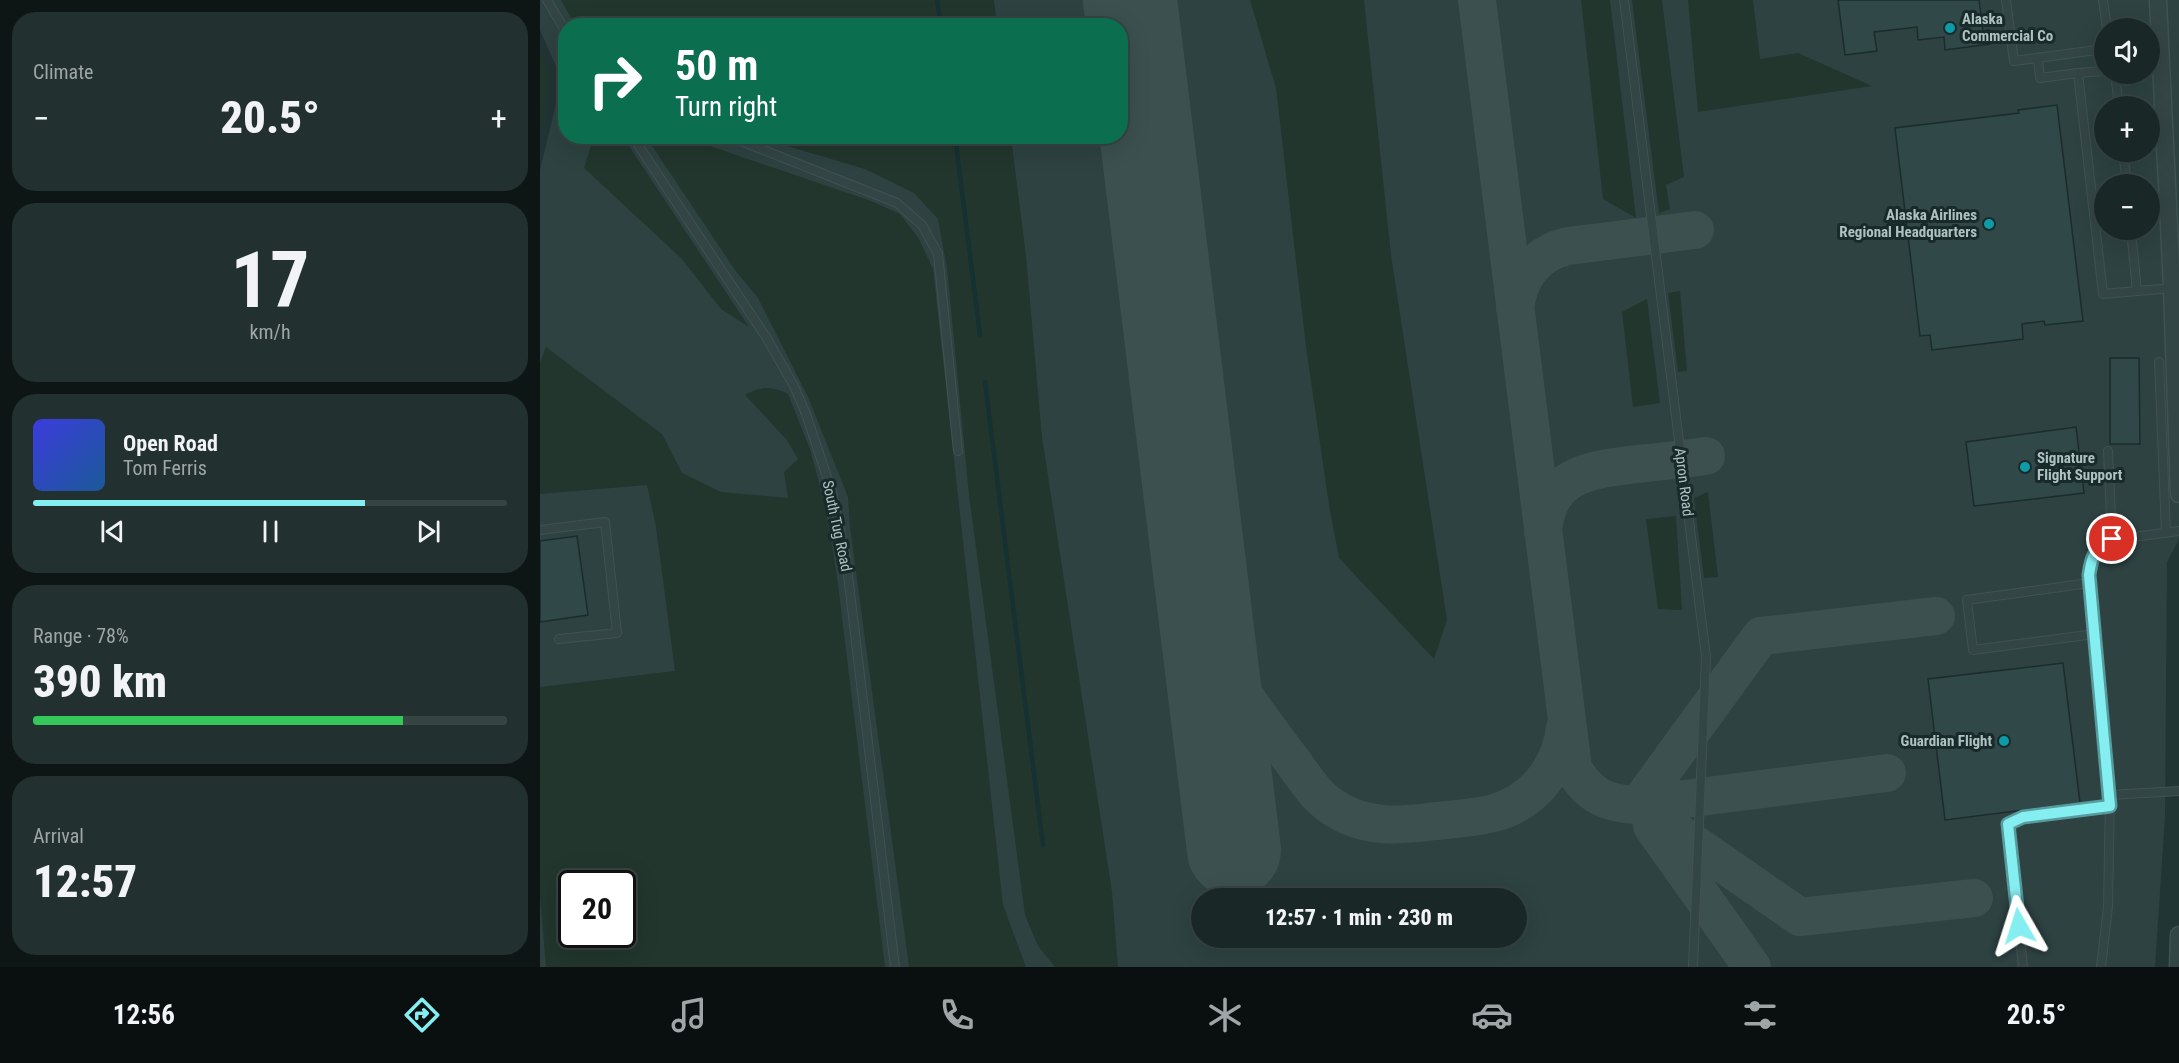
<!DOCTYPE html>
<meta charset="utf-8">
<style>
body{margin:0;font-family:"Roboto Condensed",sans-serif;background:#22302f;color:#f1f3f6;height:100vh;display:flex;flex-direction:column;font-size:22px;white-space:nowrap}
*{box-sizing:border-box;margin:0}
p{font-size:20px;color:#9fa6a7}
.icon{flex:none;width:33px;height:33px;fill:none;stroke:currentColor;stroke-width:2;stroke-linecap:round;stroke-linejoin:round}
.map{position:relative;flex:1;overflow:hidden}
.panel{display:flex;flex-direction:column;gap:12px;padding:12px;background:#0e1615;width:540px}
.panel>*{flex:none}
.hud{position:absolute;left:18px;top:18px;width:570px;height:126px;border-radius:24px;box-shadow:0 6px 24px #0002,0 0 0 2px #374444;background:#0b6e4f;color:#fff;overflow:hidden}
.tools{position:absolute;left:1554px;top:18px;display:grid;gap:12px}
.tools a{display:grid;place-items:center;width:66px;height:66px;border-radius:50%;background:#192827;box-shadow:0 6px 24px #0002,0 0 0 2px #374444;font-size:30px}
.speed{position:absolute;left:18px;top:870px;display:flex;gap:12px;font-size:30px;font-weight:700;text-align:center}
.speed>*{display:grid;place-content:center;width:78px;height:78px;border-radius:50%;background:#192827;box-shadow:0 6px 24px #0002,0 0 0 2px #374444;line-height:1}
.speed .limit{border:3px solid #111;border-radius:9px;background:#fff;color:#111}
.pin{position:absolute;display:grid;place-items:center;width:51px;height:51px;color:#fff;margin:-26px;border:3px solid #fff;border-radius:50%;box-shadow:0 2px 6px #0007}
.me{position:absolute;width:66px;margin:-33px;rotate:354deg;stroke-linejoin:round;filter:drop-shadow(0 0 4px #0008)}
.turn{display:flex;align-items:center;gap:21px;height:126px;padding:0 18px;font-size:27px}
.turn .icon{width:78px;height:78px;stroke-width:2.5}
.turn b{display:block;font-size:42px;line-height:51px}
.big{font-size:45px;font-weight:800;line-height:1.1}
.panel .tile{flex:1;display:flex;flex-direction:column;justify-content:center;gap:9px;min-width:0;padding:0 21px;border-radius:24px;background:#22302f}
.panel .dial{align-items:center;gap:0}
.dial b{font-size:78px;line-height:1}
.song{display:flex;align-items:center;gap:18px}
.cover{width:72px;height:72px;border-radius:9px;background:linear-gradient(135deg,hsl(240 70% 55%),hsl(210 70% 35%))}
.played{height:6px;border-radius:3px;background:linear-gradient(90deg,#85eef1 70%,#374444 70%)}
.keys{display:flex;justify-content:space-around;direction:ltr}
.heat{display:flex;justify-content:space-between;align-items:center;font-size:33px;direction:ltr}
.charge{height:9px;border-radius:4px;background:linear-gradient(90deg,#34c759 78%,#374444 0)}
.trip{position:absolute;left:651px;top:888px;width:336px;height:60px;border-radius:30px;background:#192827;box-shadow:0 6px 24px #0002,0 0 0 2px #374444;font-weight:800;line-height:60px;text-align:center}
.tabs{display:flex;height:96px;justify-content:space-around;align-items:center;background:#0a1010;color:#9fa6a7}
.tabs .icon{width:42px;height:42px}
.tabs .on{color:#85eef1}
.tabs b{font-size:27px;color:#f1f3f6}
main{display:flex;flex:1;min-height:0}
.map>svg:first-child{display:block}
.airport{fill:#2e4242;fill-rule:evenodd}
.green{fill:#22362d;fill-rule:evenodd}
.lines{fill:none;stroke-linecap:round;stroke-linejoin:round}
.stream{stroke:#153131;stroke-width:4.5}
.taxiway{stroke:#3c5050;stroke-width:38}
.runway{stroke:#3c5050;stroke-width:94}
.building{fill:#304848;stroke:#1b2c2c;stroke-width:1.5}
.service-casing{stroke:#405252;stroke-width:10}
.minor-casing{stroke:#405252;stroke-width:19}
.service{stroke:#344545;stroke-width:8}
.minor{stroke:#344545;stroke-width:16}
.route-casing{stroke:#569b9d;stroke-width:15}
.route{stroke:#85eef1;stroke-width:10}
.culture-dot{fill:#0f9aa8;stroke:#192a2a;stroke-width:2}
.labels{text-anchor:middle;dominant-baseline:central;stroke-width:6;stroke-linejoin:round;paint-order:stroke}
.poi-label{font-size:15px;font-weight:bold;fill:#aec2c2;stroke:#192a2a;text-anchor:start}
.street-label{font-size:15px;fill:#aec2c2;stroke:#192a2a}
</style>
<main>
<section class="panel">
<div class="tile"><p>Climate</p>
<div class="heat"><a>−</a><b class="big">20.5°</b><a>+</a></div>
</div>
<div class="tile dial"><b>17</b><p>km/h</p></div>
<div class="tile">
<div class="song"><i class="cover"></i><div><b>Open Road</b><p>Tom Ferris</p></div></div>
<div class="played"></div>
<div class="keys"><svg class="icon" aria-label="previous" viewBox="0 0 24 24"><path d="M18 5L8 12l10 7zM5 5v14"/></svg><svg class="icon" aria-label="pause" viewBox="0 0 24 24"><path d="M8 5v14M16 5v14"/></svg><svg class="icon" aria-label="next" viewBox="0 0 24 24"><path d="M6 5l10 7-10 7zM19 5v14"/></svg></div>
</div>
<div class="tile"><p>Range · 78%</p><b class="big">390 km</b><div class="charge"></div></div>
<div class="tile"><p>Arrival</p><b class="big">12:57</b></div>
</section>
<div class="map">
<svg width="1639" height="967" viewBox="0 0 1639 967">
<rect width="100%" height="100%" fill="#213534"/>
<path class="airport" d="M0,0h1639v539l-12,23 -2,254 -10,151h-1615v-797l22,-90 -22,-50zM26,26h554v110h-554zM1564,28h46v46h-46zM1564,106h46v46h-46zM1564,184h46v46h-46zM32,884h50v50h-50zM662,898h314v40h-314z"/>
<path class="green" d="M21,0h433l3,25h-422z
M710,0h114l27,255 56,365 -13,39 -95,-101 -10,-53 -23,-158 -30,-259z
M1041,0h29l26,218 -33,-19z
M1092,0h30l22,177 -18,8 4,24 -11,4z
M1148,0h65l7,59 38,-6 74,33 -174,26z
M0,52l11,27 -11,48z
M54,136l29,1 126,190 -28,-18 -40,-51 -97,-90z
M106,137h51l13,9 161,55 29,13 19,25 14,30 70,636 23,62h-117l-59,-440 -2,-30 -40,-100 -50,-99 -23,-28z
M217,137h254l15,119 16,181 70,455 6,75h-63l-17,-21 -13,-31 -56,-420 -22,-227 -9,-49 -24,-26 -49,-24z
M1140,291l7,80 -9,1 -10,-79z
M1107,299l13,104 -27,4 -11,-95z
M6,347l116,87 20,39 39,19 67,6 -4,-26 14,-13 -11,-19 -42,-45c16,-10 28,-8 43,-1l22,55 15,56 11,64 49,398h-339l-6,-72v-208l135,-16 -19,-144 -9,-42 -107,9v-131zM32,884h50v50h-50z
M1168,492l10,85 -14,1 -10,-80z
M1136,516l6,94 -24,-1 -12,-90z"/>
<g class="lines">
<path class="stream" d="M397,0l4,26
M415,136l25,199
M445,382l58,463"/>
<path class="taxiway" d="M937,0l96,768c16,28 34,36 65,37l249,-32
M975,308c4,-32 22,-55 53,-62l127,-16
M1003,532c5,-59 47,-62 94,-68 23,-2 46,-5 69,-8
M671,647c26,39 53,77 82,115 11,15 22,33 38,44 33,23 67,20 105,15 19,-2 39,-3 58,-8 40,-11 66,-45 71,-85
M1098,805l123,-169 175,-20
M1098,805l162,112 174,-19
M1112,826l100,141"/>
<path class="runway" d="M590,0l104,850"/>
</g>
<path class="building" d="M1298,0h141l4,31 6,-1 1,14 -45,6 -1,-13 -26,3 -1,-13 -43,5 3,19 -32,4z
M1517,105l26,216 -38,4 -1,-4 -22,3 1,15 -91,11 -2,-15 -10,1 -25,-208 124,-15 -1,-3z
M1570,358h29l1,86h-30z
M1536,427l8,66 -110,13 -8,-64z
M37,536l11,79 -48,7v-81z
M1523,663l17,140 -135,17 -17,-141z"/>
<g class="lines">
<g class="service-casing">
<path id="service" d="M7,0l19,32
M1084,0l82,657 -13,310
M1466,0l8,61 90,-12
M1563,0l4,28
M1498,59l2,19 38,-5
M1564,71l-26,2 25,221 69,-6
M1575,74l4,32
M92,136l134,201 28,49 12,28 26,78 14,67 49,408
M188,136l169,67 25,22 16,29 20,197
M1583,152l4,32
M1591,230l6,61
M1619,362l7,171
M1568,451l4,88
M0,530l65,-8 12,111 -58,6
M1549,583l-122,17 6,50 122,-16
M1570,795l69,-4
M1483,967l-15,-143 15,-7 87,-12
M1561,967l7,-60 2,-112 -21,-212c-1,-36 10,-43 44,-46 15,-2 31,-4 46,-6"/>
</g>
<g class="minor-casing">
<path id="minor" d="M1618,0l14,288 7,206
M1638,967l1,-32"/>
</g>
<use href="#service" class="service"/>
<use href="#minor" class="minor"/>
</g>
<g class="lines">
<g class="route-casing">
<path id="route" d="M1479,926l-11,-102 15,-7 87,-11 -21,-231c2,-15 6,-31 23,-36"/>
</g>
<use href="#route" class="route"/>
</g>
<g class="culture-dot">
<circle cx="1410" cy="28" r="6"/>
<circle cx="1449" cy="224" r="6"/>
<circle cx="1485" cy="467" r="6"/>
<circle cx="1464" cy="741" r="6"/>
</g>
<g class="labels">
<g class="poi-label">
<text x="1422" y="19">Alaska<tspan x="1422" dy="17">Commercial Co</tspan></text>
<text x="1437" y="215" text-anchor="end">Alaska Airlines<tspan x="1437" dy="17">Regional Headquarters</tspan></text>
<text x="1497" y="458">Signature<tspan x="1497" dy="17">Flight Support</tspan></text>
<text x="1452" y="741" text-anchor="end">Guardian Flight</text>
</g>
<g class="street-label">
<text transform="translate(1144 482) rotate(83)">Apron Road</text>
<text transform="translate(297 526) rotate(78)">South Tug Road</text>
</g>
</g>
</svg>
<div class="tools">
<a><svg class="icon" aria-label="sound" viewBox="0 0 24 24"><path d="M4 9h4l5-4v14l-5-4H4zM17 9q2 3 0 6"/></svg></a>
<a>+</a>
<a>−</a>
</div>
<div class="speed"><div class="limit">20</div></div>
<div class="pin" style="left:1572px;top:539px;background:#d93025"><svg class="icon" aria-label="arrive" viewBox="0 0 24 24"><path d="M6 21V4h12l-3 4 3 4H6"/></svg></div>
<svg class="me" style="left:1479px;top:926px" viewBox="-20 -20 40 40"><path d="M0-17L14 15 0 8-14 15z" fill="#85eef1" stroke="#fff" stroke-width="4"/></svg>
<div class="trip">12:57 · 1 min · 230 m</div>
<div class="hud">
<div class="turn"><svg class="icon" aria-label="right" viewBox="0 0 24 24"><path d="M7 20v-9h11M14 6l5 5-5 5"/></svg><div><b>50 m</b>Turn right</div></div>
</div>
</div>
</main>
<nav class="tabs">
<b>12:56</b>
<svg class="icon on" aria-label="directions" viewBox="0 0 24 24"><path d="M12 3l9 9-9 9-9-9zM9 14v-3h6M13 9l2 2-2 2"/></svg>
<svg class="icon" aria-label="music" viewBox="0 0 24 24"><path d="M9 18V5l10-2v13"/><circle cx="6" cy="18" r="3"/><circle cx="16" cy="16" r="3"/></svg>
<svg class="icon" aria-label="phone" viewBox="0 0 24 24"><path d="M5 4h4l2 5-3 2q2 4 5 5l2-3 5 2v4C11 20 4 13 5 4z"/></svg>
<svg class="icon" aria-label="climate" viewBox="0 0 24 24"><path d="M12 3v18M4 7l16 10M4 17L20 7"/></svg>
<svg class="icon" aria-label="car" viewBox="0 0 24 24"><path d="M5 17H2v-5l4-1 3-4h7l3 4 3 1v5h-3M9 17h6M6 11h13"/><circle cx="7" cy="17" r="2"/><circle cx="17" cy="17" r="2"/></svg>
<svg class="icon" aria-label="filters" viewBox="0 0 24 24"><path d="M4 7h16M4 17h16"/><circle cx="9" cy="7" r="2"/><circle cx="15" cy="17" r="2"/></svg>
<b>20.5°</b>
</nav>
